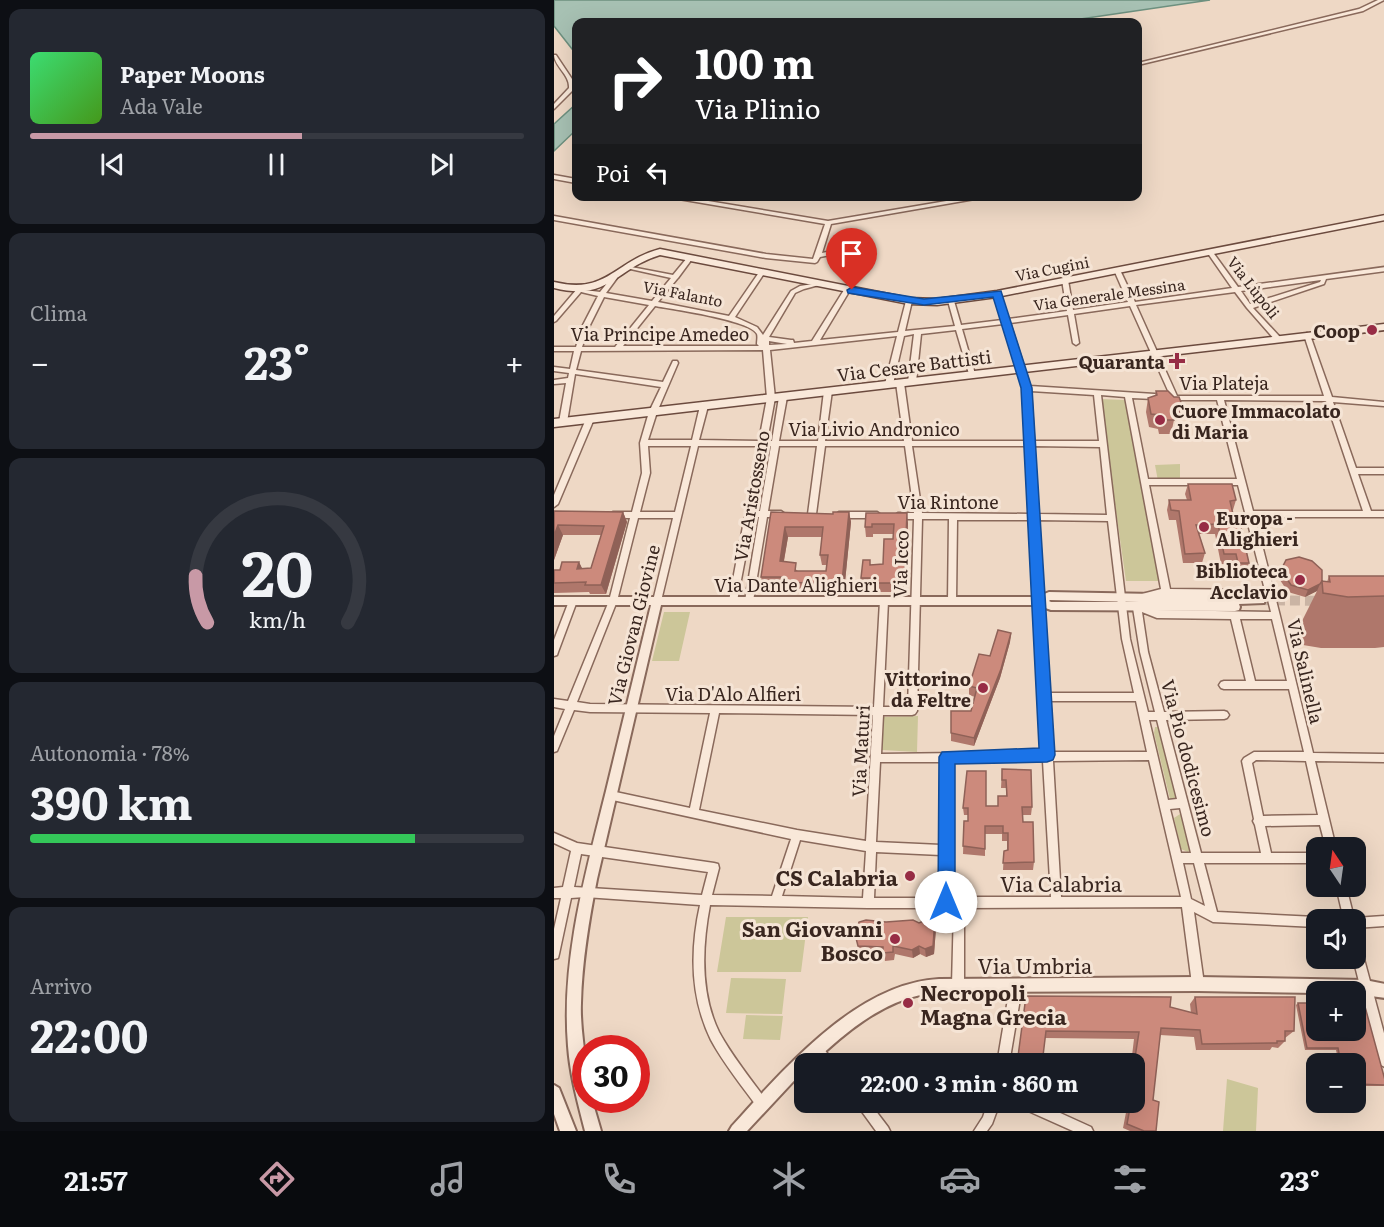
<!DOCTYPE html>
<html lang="it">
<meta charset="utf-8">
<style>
body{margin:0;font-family:Literata,serif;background:#242831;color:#f1f3f6;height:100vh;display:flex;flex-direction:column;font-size:22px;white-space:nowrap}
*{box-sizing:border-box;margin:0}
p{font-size:20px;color:#9ea1a6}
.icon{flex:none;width:33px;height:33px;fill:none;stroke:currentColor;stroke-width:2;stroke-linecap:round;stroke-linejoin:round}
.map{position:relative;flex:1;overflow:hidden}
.side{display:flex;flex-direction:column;gap:9px;padding:9px;background:#0d0f14;width:554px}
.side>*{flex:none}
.guide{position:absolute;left:18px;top:18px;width:570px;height:183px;border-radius:12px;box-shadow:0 6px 24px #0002;background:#202124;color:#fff;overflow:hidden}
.needle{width:39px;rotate:347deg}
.buttons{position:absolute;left:752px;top:837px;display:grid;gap:12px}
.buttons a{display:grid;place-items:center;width:60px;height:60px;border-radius:12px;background:#171b24;box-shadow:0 6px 24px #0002;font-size:30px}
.speed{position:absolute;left:18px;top:1035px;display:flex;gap:12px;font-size:30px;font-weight:700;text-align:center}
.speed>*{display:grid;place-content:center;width:78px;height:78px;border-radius:50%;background:#171b24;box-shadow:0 6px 24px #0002;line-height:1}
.speed .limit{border:9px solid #d22;background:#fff;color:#111}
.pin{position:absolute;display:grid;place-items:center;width:51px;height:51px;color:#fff;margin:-62px -26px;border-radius:50% 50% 50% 0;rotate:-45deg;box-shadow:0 0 6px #0007}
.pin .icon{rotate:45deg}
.me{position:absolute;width:66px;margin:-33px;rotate:0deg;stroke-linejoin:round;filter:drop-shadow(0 0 4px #0008)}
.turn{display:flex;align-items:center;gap:21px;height:126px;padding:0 24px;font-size:27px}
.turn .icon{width:78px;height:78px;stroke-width:2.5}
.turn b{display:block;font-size:42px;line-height:51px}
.then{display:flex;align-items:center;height:57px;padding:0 24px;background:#0003;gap:12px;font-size:22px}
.big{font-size:45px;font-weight:700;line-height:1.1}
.side .card{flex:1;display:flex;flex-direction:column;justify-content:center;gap:9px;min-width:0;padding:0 21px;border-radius:12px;background:#242831}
.side .dial{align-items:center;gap:0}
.dial svg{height:156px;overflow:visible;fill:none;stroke:#363941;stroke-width:7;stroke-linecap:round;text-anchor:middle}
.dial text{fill:#f1f3f6;stroke:none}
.song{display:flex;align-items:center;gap:18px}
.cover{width:72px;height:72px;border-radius:9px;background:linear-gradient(135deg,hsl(140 70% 55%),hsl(100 70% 35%))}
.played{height:6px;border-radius:3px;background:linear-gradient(90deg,#c899a6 55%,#363941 55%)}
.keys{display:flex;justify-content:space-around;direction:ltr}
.heat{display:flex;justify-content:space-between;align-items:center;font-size:33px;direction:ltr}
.charge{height:9px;border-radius:4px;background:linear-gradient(90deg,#34c759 78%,#363941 0)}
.trip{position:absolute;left:240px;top:1053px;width:351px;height:60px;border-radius:12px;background:#171b24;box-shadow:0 6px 24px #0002;font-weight:700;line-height:60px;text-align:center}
.dock{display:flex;height:96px;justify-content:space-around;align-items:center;background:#090b0e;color:#9ea1a6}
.dock .icon{width:42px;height:42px}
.dock .on{color:#c899a6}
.dock b{font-size:27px;color:#f1f3f6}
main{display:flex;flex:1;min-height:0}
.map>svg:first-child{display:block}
.green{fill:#ccc699}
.water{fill:#a7c1b3;stroke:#6d907f;stroke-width:1.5}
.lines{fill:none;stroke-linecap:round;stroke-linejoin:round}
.tertiary-tunnel{stroke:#cab4a4;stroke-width:10;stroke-dasharray:10 5;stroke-linecap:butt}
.minor-casing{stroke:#89695b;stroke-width:3}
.tertiary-casing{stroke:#89695b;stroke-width:4}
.secondary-casing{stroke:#6b4a3e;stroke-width:3}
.minor{fill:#f9e8d9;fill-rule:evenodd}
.tertiary{fill:#f9e8d9;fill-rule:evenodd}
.secondary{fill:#f9e8d9;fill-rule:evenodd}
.wall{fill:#af776b;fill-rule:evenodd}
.shaded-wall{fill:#8f6157}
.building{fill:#cc8a7c;stroke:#8f6157;stroke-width:1.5;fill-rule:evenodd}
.route{fill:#1a73e8;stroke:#114b97;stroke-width:1.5}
.poi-dot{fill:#972c45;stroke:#f5e4d5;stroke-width:2}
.labels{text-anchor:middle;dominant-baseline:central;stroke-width:6;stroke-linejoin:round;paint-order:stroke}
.far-street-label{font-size:15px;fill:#39261f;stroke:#f5e4d5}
.poi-label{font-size:18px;font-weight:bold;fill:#39261f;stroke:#f5e4d5;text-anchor:end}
.street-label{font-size:18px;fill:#39261f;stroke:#f5e4d5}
.near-poi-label{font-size:21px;font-weight:bold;fill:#39261f;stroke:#f5e4d5;text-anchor:end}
.near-street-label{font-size:21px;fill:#39261f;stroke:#f5e4d5}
</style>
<main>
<section class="side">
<div class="card">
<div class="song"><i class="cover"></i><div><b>Paper Moons</b><p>Ada Vale</p></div></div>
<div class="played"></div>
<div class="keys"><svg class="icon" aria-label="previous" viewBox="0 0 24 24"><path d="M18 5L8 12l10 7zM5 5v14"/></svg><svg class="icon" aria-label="pause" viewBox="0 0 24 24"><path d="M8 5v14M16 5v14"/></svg><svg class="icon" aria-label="next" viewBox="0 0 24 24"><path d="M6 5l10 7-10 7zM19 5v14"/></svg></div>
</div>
<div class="card"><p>Clima</p>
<div class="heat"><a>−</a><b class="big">23°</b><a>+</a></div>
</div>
<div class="card dial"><svg viewBox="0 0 100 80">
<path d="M14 69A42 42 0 1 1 86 69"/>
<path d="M14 69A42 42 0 0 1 8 45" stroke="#c899a6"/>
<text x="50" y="56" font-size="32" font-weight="700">20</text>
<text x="50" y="72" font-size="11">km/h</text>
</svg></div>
<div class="card"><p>Autonomia · 78%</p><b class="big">390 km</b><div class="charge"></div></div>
<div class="card"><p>Arrivo</p><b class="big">22:00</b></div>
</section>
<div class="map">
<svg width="831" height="1131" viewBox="0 0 831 1131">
<rect width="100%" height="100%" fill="#eed8c5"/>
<path class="green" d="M546,399l25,1 35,181h-34z
M626,464v16l-22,1 -3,-16z
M110,612h26l-11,49h-27z
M364,716l-1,36 -35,-2 2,-33z
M601,727h5l20,71 -10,1 -16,-66z
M626,814h2l9,35 -3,3 -7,-3 -7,-31z
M172,917h82l-7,55h-84z
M177,978l55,1 -4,35 -56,-1z
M192,1015l37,1 -3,24 -37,-1z
M673,1079l31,9 -2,43h-33z"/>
<path class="water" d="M0,0h656l-150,22h-484v32l-22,-28z
M22,104v26l-22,21v-27z"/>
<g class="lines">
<path class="tertiary-tunnel" d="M706,600l64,1"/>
<g class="minor-casing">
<path id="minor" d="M824,0h6l-21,11 -225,54v-2l221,-54z
M0,55h2l18,27 1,6 -21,21v-5l15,-16c1,-13 -14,-21 -15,-33z
M0,175l22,4v4l-22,-4z
M107,196h17l150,25 148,-25h16l-161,28 -9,29 34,-7 3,2 -3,2 -36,7 -3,5 -2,1 -49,-5 -212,-38v-4l212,38 47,5 12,-35z
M656,250l2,1 26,36 147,-20v4l-59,8 -2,5 -71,24 27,29 1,2 -3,2h-2l-29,-33 -12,-16 -99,13 41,91h147l-20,-61 3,-2 3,2 22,62 53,5v4l-52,-4 23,66h29v6h-27l13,37h14v6h-130l25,99 33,137 72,1v8l-70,-1 21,87h-10l-6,-23 -55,1 6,27h45v10h-112l13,49 99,5 4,3h-4v7l-103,-5 -19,-10 10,72 -2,4 -4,2 -4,-2 -2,-4 -10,-77 -218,1v77l-2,4 -4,2 -4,-2 -2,-4 2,-77h-86l-158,-3c-8,42 -10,88 9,127 13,24 31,46 47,68l2,4 -2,4 -4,2 -4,-2c-16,-22 -34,-44 -47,-68 -21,-43 -21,-90 -11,-135l-115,-8 -14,1 -12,56 -1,4 -4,1v-30l7,-31h-7v-10l9,-1 8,-36 -17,-8v-10l23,10 137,20 4,1 1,4 -7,27 60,1 19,-57 -183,-40 -2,-3 2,-3 3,-2 79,17 20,-95 -120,-1 -16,-2 -17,41 -3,1v-16l11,-27 -11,-2v-8l14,2 41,-100 21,-83h-17l-4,-3 4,-3h19l10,-39 -2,-30 9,-31 12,-25 -86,-13 -8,48 -1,2h-6l-1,-2 7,-39 -12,1v-4l14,-2 1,-5 -15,-2v-4l16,2 4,-18h-20v-4h22l6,-20 16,-31 -17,-4 -25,29 -2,1v-6l23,-27 23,3 12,-15 2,-1 3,2 -11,15 46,8 19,-23 -45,-10v-2l47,9 14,-17 2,-1 3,2 -14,19 -1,1 -19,23 71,14 31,-45h4l1,1 -30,45 22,10 6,8 28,-44 9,-5 19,-3v2l-15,4 -9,4 -26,44 22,3h2l1,3 18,-2 32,-51 3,-2 3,2 -30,50 78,-8 8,-31 3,-2 3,2 -7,30 50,-5 -7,-25 3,-2 3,2 7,24 41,-5 -8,-26 3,-2 3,2 8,25 59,-8 -5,-31 3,-2 3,2 5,30 55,-8 -14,-32 3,-2 3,2 15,32 97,-14 -25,-36zM767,280l-1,2 -70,22 -9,-13zM50,297l45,8 -34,42h-33l7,-20zM101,306c16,3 96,14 102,28 1,3 0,7 0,10l2,2h-136zM576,306l40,89 -140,-9 -20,-63 58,-8 5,28 3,2 3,-2 -5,-29zM449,324l20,64 3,53h-114l-8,-58 -4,-2 -4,2 8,58h-79l7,-50 -4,-2 -4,2 -6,50h-39l8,-44 -4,-2 -4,2 -7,44h-5l8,-43 -5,-48 127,-14 -12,48 4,2 4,-2 11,-48 10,-2 -6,48 4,2 4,-2 5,-48 35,-4 13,44 3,2 3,-2 -13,-45zM215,341l18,3 -18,1zM209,350l4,48 -8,43 -60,-1 9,-34 -4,-2 -4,2 -8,34h-44l9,-28 21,-49 -1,-2h-4l-10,21 -87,-12 5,-19zM477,391l63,4 5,46h-65zM547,395l24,2 36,192 -19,5 -1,2 1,2 3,1 21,-4 101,1 4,16 -114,-2 -15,-5 -8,1 -1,2 7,44 15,60h-7l-18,-73zM578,398l43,2h42l20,79h-89zM670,400l102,1 37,110h-110zM94,446h43l-16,66h-35l10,-39zM144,446h60l-29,155 1,2h6l1,-2 16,-84h6l-14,84 1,2h6l1,-2 14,-84h14l4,-3 -4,-3h-13l11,-65h38l-9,68 4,3 4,-3 9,-68h80l9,67h-16l-4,3 4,3h16l-6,188h-25l5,-106 -1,-2h-6l-1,2 -6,106 -284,-3 -13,-2 40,-101 21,-83h35l-20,83 1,2h6l1,-2zM212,446h5l-11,65h-6zM358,446h115l3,68 -108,-1zM480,446l66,1 7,68 -69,-1zM595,485h89l27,105 -95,-1zM368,519h27l-1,82 1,2h6l1,-2 1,-81h74l12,232 -162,2 2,-39h29l3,-1 2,-3zM484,520l70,1 14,118 12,54h-85zM588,612l15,6 74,1 15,62h-22l-3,1 -2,3 2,3 3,1h65l15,63h-50l-10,6 -2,3 12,58 -1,2 2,4 6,28h-60l-35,-133 58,-1 3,-1 2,-3 -2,-3 -3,-1 -60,1 -16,-60zM686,619h32l15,62h-32zM495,701h87l11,51h-95zM165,713l154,2 -7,126 -69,-11 -98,-20zM595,720h8l20,79 -9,1zM595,760l32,137h-120l-8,-136zM702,760l50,1 12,54 -55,1 -11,-53zM489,761l8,136h-88l-4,-1 -8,1 1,-135zM326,762h62l-1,83 -65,-3zM626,808l11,45h-10l-11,-44zM246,840l66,11 -3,47 -81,-2zM322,852l65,3v43h-67zM27,854l127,18 -6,23 -128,-8zM629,863h11l11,43 -14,-7z
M36,416l4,3 -36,85 -4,3v-12l32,-76z
M285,512h38l4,3 -4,3h-38l-4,-3z
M19,598l3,1 1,2 -19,51 -1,3 -3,1v-16l15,-39 1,-2z
M782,886h10l8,32 31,-2v10l-30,2v-8h-11z
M801,939l4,1 1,4 25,93v30l-4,-2 -2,-4 -26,-103h2z
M462,981l4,2 2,4 -13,77h-12l13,-77 2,-4z
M263,1043l4,2 14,19h-14l-10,-15 2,-4z
M301,1102h14l19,25 2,4h-14z
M434,1102h12l-8,22 -5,7h-13l9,-14z
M461,1102h21l55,25 2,4h-20l-56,-25z"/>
</g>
<g class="tertiary-casing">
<path id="tertiary" d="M495,592l211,4 4,1 1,3 -1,3 -25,1 1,3 -1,3 -4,1 -184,-1 -14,-5h-376l-64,274c-8,41 -15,82 -16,124 -1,21 3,43 5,64 0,11 0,22 0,33h6l9,31h-16c-7,-28 -15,-56 -17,-85 -7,-86 17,-171 38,-255 15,-62 30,-124 45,-186h-97v-8h483zM495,601l1,-1 89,2h-88z
M644,977l167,3 20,4v14l-30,-4v-2h-39v1l-118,-2 -240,1c-11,1 -22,0 -33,2 -44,8 -82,40 -113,70h-8v6l-57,61h-18l3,-5c52,-57 125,-143 207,-147z
M0,1085l5,3 17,43h-16l-6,-17z"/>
</g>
<g class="secondary-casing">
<path id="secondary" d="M831,215v5l-388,77 -60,8 -28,-1 -249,-49c-44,13 -51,47 -106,33v-6c54,13 60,-21 106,-33l249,49 28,1 60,-8z
M831,324v6l-831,97v-8z"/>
</g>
<use href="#minor" class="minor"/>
<use href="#tertiary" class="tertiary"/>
<use href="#secondary" class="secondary"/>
</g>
<path class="wall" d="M602,391l26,14 -3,13 -5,2 -3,14h-12l-1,-5 -9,-2 -3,-15 2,-14 7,-2z
M634,484l48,16 -3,10h-1l3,13 14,40 -4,10h-10l-2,-9h-12l-6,-30h-16l6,19 -3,10h-19l-7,-43h-7l-2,-10 2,-10h18l-2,-6z
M0,511l69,1 4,10 -21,72h-16l-1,-2 -35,1v-23h6l19,-8 3,7 9,-1 10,-33h-38l-9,25z
M217,512l62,2 16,-2 2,10 -7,70h-61l-1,-6h-19l-2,-9zM234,537h34l-2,18 2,10h5l-1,6h-28l-14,-10z
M312,513l42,10 -3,69h-28l-1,-5h-14l-1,-9 9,-13 13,-1 10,-25v-5h-20v3h-7l-1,-10z
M732,560l36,21 5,1 2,-6h56v71l-10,1h-54l-24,-4 -1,-11 21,-42 -12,6 -17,-5 -10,-15z
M457,633l-1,9 -10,36 -26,68 -23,-5v-30h20l4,-14 -6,-2v-9l21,-30z
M448,769l30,38 -1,8h-9l1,7 11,40 -1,8h-30l1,-19 3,-1v-9h-5v-7h-17v22l-22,-2 1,-33h4v-6h-4l-1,-7 35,-2 8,-10v-8h-5z
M382,906l1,9 -3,39 -8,3 -6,-3 -7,4 -18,-4 -1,6 -9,1 -1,-6h-24l-2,-9 68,-26z
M641,997l99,34 -9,7v3l-7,7 -6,-1 -2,3h-74l-2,-13 -34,-2 -7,65 3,31h-26l-7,-3 5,-26h6v-38h-3l3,-25 -89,-1 -20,-35 145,4 21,6 -1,-9z
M744,1003l87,77v5l-2,1h-28v-22h-16l-3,-14h-31l-9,-45z"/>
<path class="shaded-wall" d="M628,405l-3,13 -6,2v-12z
M69,512l4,10 -21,72 -5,-9z
M295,512l2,10 -7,70 -2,-10z
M353,513l1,10 -3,69 -1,-9z
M4,525l5,10 -9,25v-24z
M231,527l3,10 -6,34 -2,-10z
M25,562l5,10 -7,-3z
M766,584l-3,7 -12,6 3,-7z
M457,633l-1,9 -10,36 -26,68v-8z
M382,906l1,9 -3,39 -8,3 -1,-8z
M365,946l1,8 -7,4 -1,-8z"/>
<path class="building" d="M602,391h12l6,6h5l3,8 -9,3 1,12h-12l-1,-5 -10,-1 -3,-16 9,-3z
M634,484h44l4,16 -6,1 5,22h5l9,40h-11l-2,-9h-12l-6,-30 -22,1 9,28 -20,1 -6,-43 -8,-1 -2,-10h22z
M0,511l69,1 -22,73h-16l1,-3 -32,1v-13h6l2,-8h17l-2,7 14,-1 13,-42 -46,-1 -4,11z
M217,512l62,2v-2h16l-7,70 -61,1 1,-6h-21zM231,527h38l-3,28h8l-2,16h-31l1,-8 -16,-2z
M312,513h41l-3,70h-29l1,-5h-15l2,-18h7v5l13,-1 1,-25h9l1,-15h-22v3h-7z
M745,557l13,4 10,9v11l-2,3 -12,6 -17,-5 -10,-15 5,-10z
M775,576h56v20l-37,1 -25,-4 -1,-12 8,1z
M444,630l13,3 -10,36 -27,69 -23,-5v-22h20l6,-23 -8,-2 10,-32 11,2z
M448,769l29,1 1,37h-10l1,15h10l1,40 -31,1 1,-12 4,-1v-17h-5v-7h-18v23l-22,-3 1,-25h4v-13h-5l4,-37h19v35h12v-10h9l-1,-16h-4z
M373,906h9l-3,40 -8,3 -6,-3 -7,4 -19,-4v6l-10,1v-6l-25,-1 -3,-12 4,-12 7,-2 20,2 27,-2 6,3 7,-3z
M472,996l145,1 -1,10 27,7 -2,-17h100l-1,34h-9v10h-8v2l-75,1 -2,-14 -39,-2 -8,72 6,2 -3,29h-12l-17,-7 4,-22h3v-20l3,-17 -3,-1 5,-32 -93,-1 -4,33h-25z
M744,1003h18v27h39v-27h9l21,77v5l-30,-1v-20h-14l-3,-16h-31z"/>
<path class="route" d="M298,287l72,12 77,-8 31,97 23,367 -2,5 -6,2 -92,2v138l-2,6 -7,2 -6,-2 -2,-6 1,-145 3,-5 97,-4 -18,-360 -28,-91 -69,8 -76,-12 -1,-3z"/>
<g class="poi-dot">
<circle cx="818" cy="330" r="6"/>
<path d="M620 352h6v6h6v6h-6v6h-6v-6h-6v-6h6z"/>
<circle cx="606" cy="420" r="6"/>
<circle cx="650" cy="527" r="6"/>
<circle cx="746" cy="580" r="6"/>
<circle cx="429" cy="688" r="6"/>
<circle cx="356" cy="876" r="6"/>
<circle cx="341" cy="939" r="6"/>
<circle cx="354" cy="1003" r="6"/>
</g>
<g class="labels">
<g class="far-street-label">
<text transform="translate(498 268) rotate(-11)">Via Cugini</text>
<text transform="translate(700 287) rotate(52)">Via Lùpoli</text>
<text transform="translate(129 293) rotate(11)">Via Falanto</text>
<text transform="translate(555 294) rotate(-8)">Via Generale Messina</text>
</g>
<g class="poi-label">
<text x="806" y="330">Coop</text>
<text x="611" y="361">Quaranta</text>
<text x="618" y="410" text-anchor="start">Cuore Immacolato<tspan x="618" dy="21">di Maria</tspan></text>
<text x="662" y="517" text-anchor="start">Europa -<tspan x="662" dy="21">Alighieri</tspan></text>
<text x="734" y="570">Biblioteca<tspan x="734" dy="21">Acclavio</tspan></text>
<text x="417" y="678">Vittorino<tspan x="417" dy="21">da Feltre</tspan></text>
</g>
<g class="street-label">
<text x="106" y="333">Via Principe Amedeo</text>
<text transform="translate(360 365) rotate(-7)">Via Cesare Battisti</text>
<text x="670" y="382">Via Plateja</text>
<text x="320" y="428">Via Livio Andronico</text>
<text transform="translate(197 496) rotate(-80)">Via Aristosseno</text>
<text x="394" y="501">Via Rintone</text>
<text transform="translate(346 564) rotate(-88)">Via Icco</text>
<text x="242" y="584">Via Dante Alighieri</text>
<text transform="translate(79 625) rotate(-76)">Via Giovan Giovine</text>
<text transform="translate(752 671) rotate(77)">Via Salinella</text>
<text x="179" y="693">Via D'Alo Alfieri</text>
<text transform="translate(306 751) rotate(-87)">Via Maturi</text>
<text transform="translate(635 758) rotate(75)">Via Pio dodicesimo</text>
</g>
<g class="near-poi-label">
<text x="344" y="876">CS Calabria</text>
<text x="329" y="927">San Giovanni<tspan x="329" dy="24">Bosco</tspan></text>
<text x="366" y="991" text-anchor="start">Necropoli<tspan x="366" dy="24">Magna Grecia</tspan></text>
</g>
<g class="near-street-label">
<text x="507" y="882">Via Calabria</text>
<text x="481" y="964">Via Umbria</text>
</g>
</g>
</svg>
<div class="buttons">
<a><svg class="needle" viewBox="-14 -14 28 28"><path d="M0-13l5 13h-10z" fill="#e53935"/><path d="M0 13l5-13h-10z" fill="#9ea1a6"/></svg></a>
<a><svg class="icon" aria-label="sound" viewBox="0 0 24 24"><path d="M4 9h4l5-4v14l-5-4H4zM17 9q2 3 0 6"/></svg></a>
<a>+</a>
<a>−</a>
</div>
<div class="speed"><div class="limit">30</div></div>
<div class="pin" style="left:298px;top:290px;background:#d93025"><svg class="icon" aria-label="arrive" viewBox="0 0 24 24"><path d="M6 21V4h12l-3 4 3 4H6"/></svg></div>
<svg class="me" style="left:392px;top:902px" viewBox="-20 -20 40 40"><circle r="19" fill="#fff"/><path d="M0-13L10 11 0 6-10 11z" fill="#1a73e8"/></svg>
<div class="trip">22:00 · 3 min · 860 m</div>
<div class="guide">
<div class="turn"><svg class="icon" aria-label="right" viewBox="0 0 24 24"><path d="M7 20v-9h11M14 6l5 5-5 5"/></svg><div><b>100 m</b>Via Plinio</div></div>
<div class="then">Poi<svg class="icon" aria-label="left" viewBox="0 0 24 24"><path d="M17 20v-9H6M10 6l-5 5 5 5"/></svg></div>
</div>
</div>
</main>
<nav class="dock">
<b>21:57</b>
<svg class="icon on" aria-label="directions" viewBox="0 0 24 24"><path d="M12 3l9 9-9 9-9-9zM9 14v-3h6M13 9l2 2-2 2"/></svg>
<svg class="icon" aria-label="music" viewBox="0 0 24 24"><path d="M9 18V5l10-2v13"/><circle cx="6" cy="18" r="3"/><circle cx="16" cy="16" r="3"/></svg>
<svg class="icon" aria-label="phone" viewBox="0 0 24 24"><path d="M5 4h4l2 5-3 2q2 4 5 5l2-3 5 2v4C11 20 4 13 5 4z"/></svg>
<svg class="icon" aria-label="climate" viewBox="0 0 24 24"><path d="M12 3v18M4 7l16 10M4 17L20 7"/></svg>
<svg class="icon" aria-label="car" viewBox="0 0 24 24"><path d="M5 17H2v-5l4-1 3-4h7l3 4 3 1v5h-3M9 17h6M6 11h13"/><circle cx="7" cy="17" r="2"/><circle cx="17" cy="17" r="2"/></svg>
<svg class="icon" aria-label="filters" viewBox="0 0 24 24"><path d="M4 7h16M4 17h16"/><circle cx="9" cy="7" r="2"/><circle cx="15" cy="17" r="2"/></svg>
<b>23°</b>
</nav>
